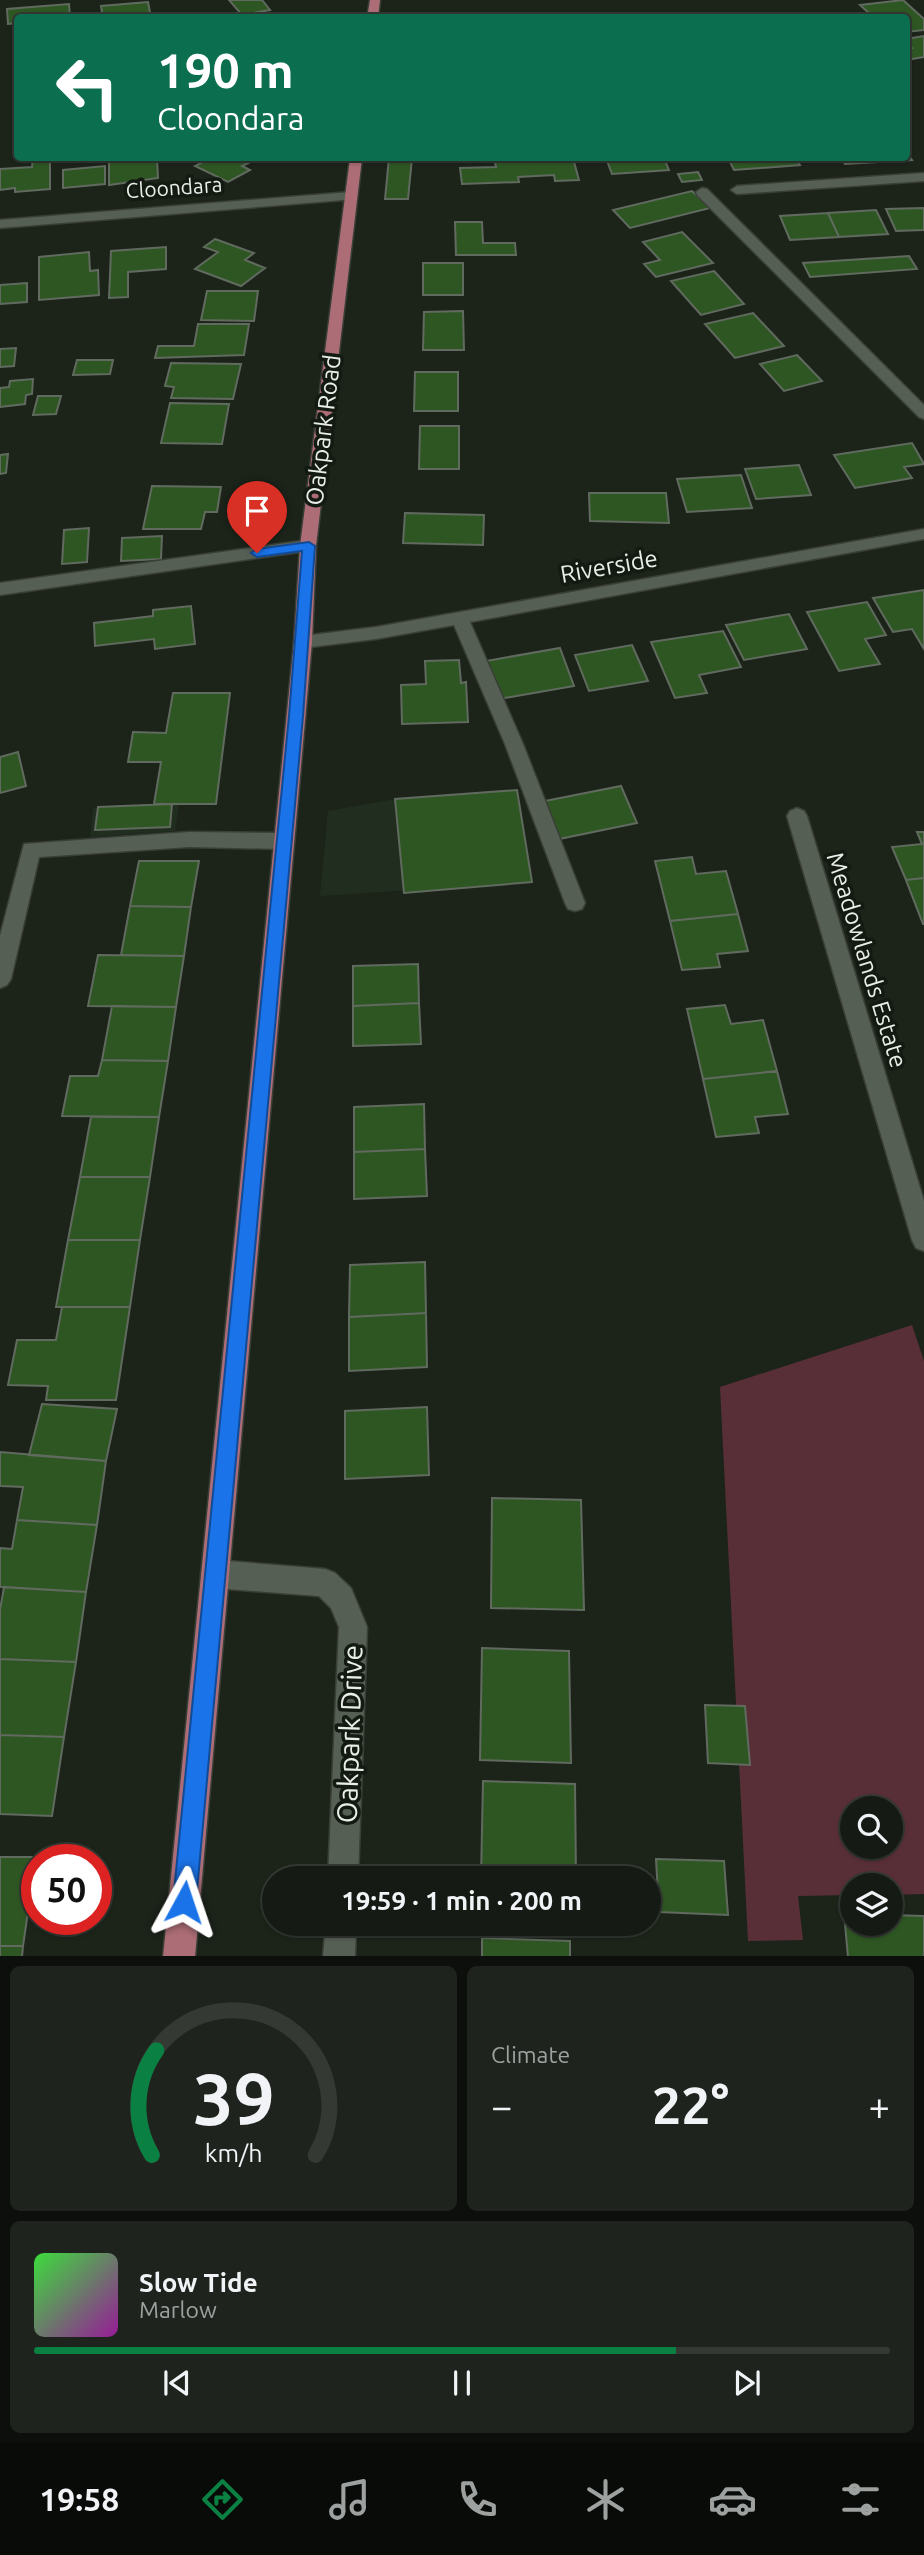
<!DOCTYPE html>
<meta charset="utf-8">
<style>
body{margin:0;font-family:Ubuntu,sans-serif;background:#1e241d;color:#f1f3f6;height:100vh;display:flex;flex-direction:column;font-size:26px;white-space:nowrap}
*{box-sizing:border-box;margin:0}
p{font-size:23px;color:#9da1a0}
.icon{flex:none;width:38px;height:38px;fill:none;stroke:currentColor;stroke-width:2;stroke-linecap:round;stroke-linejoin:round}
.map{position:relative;height:1956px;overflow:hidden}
.drawer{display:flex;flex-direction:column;gap:10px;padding:10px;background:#0c0f0b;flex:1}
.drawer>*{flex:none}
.banner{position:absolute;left:14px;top:14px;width:896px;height:147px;border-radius:7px;box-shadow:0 2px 5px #0004,0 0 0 2px #343934;background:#0b6e4f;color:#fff;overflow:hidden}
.fabs{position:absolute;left:840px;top:1796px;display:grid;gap:14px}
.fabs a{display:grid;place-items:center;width:63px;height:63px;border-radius:50%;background:#151b14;box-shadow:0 2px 5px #0004,0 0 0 2px #343934;font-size:35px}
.speed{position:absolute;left:21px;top:1844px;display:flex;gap:14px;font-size:35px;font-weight:700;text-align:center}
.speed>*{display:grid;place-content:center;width:91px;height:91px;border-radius:50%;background:#151b14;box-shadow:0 2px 5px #0004,0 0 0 2px #343934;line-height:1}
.speed .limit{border:10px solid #d22;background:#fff;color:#111}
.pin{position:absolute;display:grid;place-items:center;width:60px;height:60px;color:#fff;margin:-72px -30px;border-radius:50% 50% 50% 0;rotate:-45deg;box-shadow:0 0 7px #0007}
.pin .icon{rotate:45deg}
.me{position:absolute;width:77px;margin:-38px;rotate:5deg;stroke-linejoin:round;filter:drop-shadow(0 0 5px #0008)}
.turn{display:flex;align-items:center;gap:24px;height:147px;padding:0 28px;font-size:32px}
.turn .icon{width:91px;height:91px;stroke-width:2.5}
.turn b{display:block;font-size:49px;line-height:60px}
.big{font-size:52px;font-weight:700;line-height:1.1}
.drawer .tile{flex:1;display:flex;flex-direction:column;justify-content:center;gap:10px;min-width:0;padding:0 24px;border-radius:10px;background:#1e241d}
.drawer .dial{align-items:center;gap:0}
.dial svg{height:182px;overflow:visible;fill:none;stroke:#343934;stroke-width:7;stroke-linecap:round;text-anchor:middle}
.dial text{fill:#f1f3f6;stroke:none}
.song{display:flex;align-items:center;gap:21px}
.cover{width:84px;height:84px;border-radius:10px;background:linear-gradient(135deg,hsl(120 70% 55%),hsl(300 70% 35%))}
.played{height:7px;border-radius:4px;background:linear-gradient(90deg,#0b8043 75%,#343934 75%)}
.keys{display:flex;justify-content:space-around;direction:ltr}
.heat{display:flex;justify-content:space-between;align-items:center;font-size:38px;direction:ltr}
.drawer .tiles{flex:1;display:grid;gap:10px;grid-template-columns:1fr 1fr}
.tile:last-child{grid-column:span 2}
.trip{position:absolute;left:262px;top:1866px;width:399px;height:70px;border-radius:35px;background:#151b14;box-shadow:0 2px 5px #0004,0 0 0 2px #343934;font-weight:700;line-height:70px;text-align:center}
.tabs{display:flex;height:112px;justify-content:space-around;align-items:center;background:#080b08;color:#9da1a0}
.tabs .icon{width:49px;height:49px}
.tabs .current{color:#0b8043}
.tabs b{font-size:32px;color:#f1f3f6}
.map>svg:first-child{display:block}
.built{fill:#212d1e}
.green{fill:#592f37;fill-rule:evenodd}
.building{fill:#2e5623;stroke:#606a5e;stroke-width:2}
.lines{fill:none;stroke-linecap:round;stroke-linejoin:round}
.minor-casing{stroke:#393e37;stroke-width:3}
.major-casing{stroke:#393e37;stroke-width:3}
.minor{fill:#565f54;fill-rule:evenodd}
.major{fill:#ac6d76;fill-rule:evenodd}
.route{fill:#1a73e8;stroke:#114b97;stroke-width:2}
.labels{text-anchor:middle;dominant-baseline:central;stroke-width:7;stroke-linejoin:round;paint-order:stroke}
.far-street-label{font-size:21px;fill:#e9eee8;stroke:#131a11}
.street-label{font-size:24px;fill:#e9eee8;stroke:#131a11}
.near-street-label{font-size:28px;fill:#e9eee8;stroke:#131a11}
</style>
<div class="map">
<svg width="924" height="1957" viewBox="0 0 924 1957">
<rect width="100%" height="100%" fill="#1c241a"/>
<path class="built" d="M517,790l15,92 -212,14 8,-85 67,-12z
M179,804l-4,27 -85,6 3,-29z"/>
<path class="green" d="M912,1325l12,36v533l-33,1v-10h-39v10l-54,1 5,44 -55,1 -28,-554zM852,1808h39v38h-39z"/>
<path class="building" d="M229,0h33l8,10 -28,5z
M903,0l21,19v11l-18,2v-14h-16l-5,-5 -14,2 -11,-10z
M148,2l3,16h-48l-2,-12z
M69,4l1,14h-52v5l-10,1 -1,-15z
M924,36v21l-18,3v-11l6,-1 -6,-9z
M906,151l6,9 -67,4 -4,-6h65z
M33,158h17v31l-35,3v-4l-15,2v-21l32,-2z
M157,158l1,20 -49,7v-25z
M211,158h48l-17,8 8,4 -22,12 -33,-16z
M389,158h23l-4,41h-23z
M494,158h28l1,3 50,-3 6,22 -24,1 -1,-6 -36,2 1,5 -57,2 -2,-16 36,-1z
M606,158h58l5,12 -57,4z
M728,158h68l4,7 -66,5z
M105,166v18l-42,4v-18z
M698,172l4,8 -20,2 -4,-8z
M692,191l18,17 -80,20 -17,-18z
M924,208v22l-28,1 -10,-22z
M876,210l12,24 -49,3 -11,-24z
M828,213l11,24 -49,3 -10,-24z
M455,222h27l1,21h32l1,12h-60z
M682,232l31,31 -57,14 -12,-13 16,-4 -17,-18z
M215,239l39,14 -9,7 20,8 -24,18 -46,-17 23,-17 -14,-5z
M166,247v22l-38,3v25l-19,1 2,-47z
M89,252l1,19 8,-1 1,25 -60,5v-43z
M909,256l8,13 -107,8 -7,-14z
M423,263h40v32h-40z
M714,271l30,33 -43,11 -30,-34z
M27,283v19l-27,2v-19z
M207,291h51l-4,30 -53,-1z
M463,311l1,39h-41l1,-38z
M753,313l31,33 -49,12 -30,-34z
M198,324h51l-5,31 -89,3 3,-12h36z
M16,348l-2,18 -14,1v-18z
M797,355l25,26 -38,10 -24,-27z
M77,360h36l-3,14 -37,1z
M171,363l70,1 -8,35 -62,-1 3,-11 -9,-1z
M415,372h43v39h-44z
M33,379l-1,15 -6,1 -1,9 -25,3v-19l9,-1 1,-6z
M38,396h23l-5,18 -23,1z
M170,403l59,1 -7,40 -61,-1z
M420,426h39v43h-40z
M912,443l12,21 -20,3 8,11 -57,10 -21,-33z
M8,454l-2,19 -6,1v-19z
M799,465l12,30 -55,4 -11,-30z
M741,475l11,33 -65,4 -10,-33z
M152,486l69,1 -4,25h-12l-4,17h-58z
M589,493h77l3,30 -79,-2z
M405,513l79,2 -1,30 -80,-2z
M89,528l-2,34 -25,2 2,-34z
M162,536l-1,23 -40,2 1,-23z
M924,590v59l-12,-20 -19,3 -20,-34z
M867,602l19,33 -21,4 15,25 -41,7 -32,-59z
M191,606l4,38 -40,5 -1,-10 -59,7 -1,-23 59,-7v-6z
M789,614l18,35 -63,11 -18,-35z
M723,631l18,36 -42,8 8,18 -32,5 -24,-56z
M632,645l16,36 -59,10 -14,-36z
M560,648l14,38 -75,13 -13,-38z
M459,660l2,23 5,-1 2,40 -66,2 -1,-39 25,-1 -1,-23z
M173,693h57l-14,111h-62l7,-42h-33l5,-30 33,1z
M18,752l8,34 -26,7v-36z
M621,786l16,37 -78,16 -14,-38z
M517,790l15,92 -128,11 -9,-94z
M172,804l-2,23 -75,3 3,-23z
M917,832h7v46l-18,2 -14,-33 30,-3z
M692,857l4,17 30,-3 12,43 -68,7 -15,-60z
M139,861h60l-8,46 -61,-1z
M924,878v46h-1l-17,-44z
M130,906l61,1 -7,49 -63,-1z
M738,914l10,37 -31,3 3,13 -38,3 -12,-49z
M98,955l86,1 -8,51 -88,-1z
M418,964l1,39 -66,3v-40z
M419,1003l2,41 -68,2v-40z
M725,1005l6,19 32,-4 14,51 -74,8 -16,-70z
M112,1006l64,1 -8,54 -66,-1z
M102,1060l66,1 -9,56 -97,-1 8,-40h28z
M777,1071l11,43 -33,3 4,16 -43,4 -13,-58z
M424,1104l1,45 -71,3v-45z
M91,1117h68l-9,60h-70z
M425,1149l2,47 -73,3v-47z
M80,1177h70l-10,63h-72z
M68,1240h72l-10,67h-74z
M425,1262l1,51 -77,4 1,-52z
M62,1307h68l-14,93h-70l2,-14 -40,-1 9,-45h39z
M426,1313l1,54 -78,4v-54z
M42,1404l75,5 -11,52 -77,-6z
M427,1407l2,68 -84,4v-68z
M0,1452l106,9 -9,64 -80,-5 6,-33 -23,-1z
M492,1498l89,2 3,110 -93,-2z
M17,1520l80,5 -11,67 -86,-5v-39l12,1z
M4,1587l82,5 -10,70 -76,-3v-49z
M482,1648l87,3 2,112 -91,-3z
M0,1659l76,3 -12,75 -64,-2z
M705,1705l40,1 5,59 -42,-2z
M0,1735l64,2 -12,79 -52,-2z
M483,1781l92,3 1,94h-95z
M0,1857h36l-13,89h-23z
M656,1859l68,2 4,54 -69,-3z
M844,1913l8,1v9h39v-8l33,1v41h-76z
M482,1938l88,3v16h-88z
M0,1946h23l-1,11h-22z"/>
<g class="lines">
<g class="minor-casing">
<path id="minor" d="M924,173v8l-187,13 -6,-4 6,-4z
M702,188l5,1 217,216v14l-5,-2 -222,-222 -1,-3z
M351,192l6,4 -1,3 -356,29v-8z
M924,529v10l-454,83 53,122 62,159 -3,6 -7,2 -7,-2 -3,-6 -60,-159 -51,-119 -78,14 -73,9 -9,-6 9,-6 73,-9z
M308,540l8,6 -2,4 -314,45v-12z
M797,808l7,3 3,5 117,385v50l-8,-3 -4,-8 -125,-424 3,-5z
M189,832l95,1 7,3 3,5 -3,5 -7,3 -95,-2 -150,10 -28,122 -4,6 -7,3v-52l24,-92z
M215,1560l110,9 10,4 16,15 16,39 -9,251h-30l11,-251 -8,-19 -12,-12 -104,-8 -10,-4 -4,-10 4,-10z
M326,1923h30l-1,34h-32z"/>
</g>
<g class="major-casing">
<path id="major" d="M370,0h10l-2,18h-11z
M350,158h12l-46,388 -4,96 -117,1315h-32l131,-1315 6,-96z"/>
</g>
<use href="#minor" class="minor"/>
<use href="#major" class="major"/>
</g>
<path class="route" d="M309,542l6,4 -12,170 -107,1186 -4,8 -8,3 -8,-3 -3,-8 116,-1186 13,-165 -45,6 -6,-4 6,-4z"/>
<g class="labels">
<g class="far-street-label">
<text transform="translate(174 187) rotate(-4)">Cloondara</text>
</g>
<g class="street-label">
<text transform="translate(323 430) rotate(-83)">Oakpark Road</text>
<text transform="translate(609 566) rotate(-10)">Riverside</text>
<text transform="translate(867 960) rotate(73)">Meadowlands Estate</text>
</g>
<g class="near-street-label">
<text transform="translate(349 1734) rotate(-88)">Oakpark Drive</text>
</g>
</g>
</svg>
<div class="fabs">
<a><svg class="icon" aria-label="search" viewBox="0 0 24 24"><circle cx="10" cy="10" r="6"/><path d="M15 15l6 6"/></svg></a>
<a><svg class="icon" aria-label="layers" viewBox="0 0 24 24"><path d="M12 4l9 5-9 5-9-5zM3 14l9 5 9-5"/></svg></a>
</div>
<div class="speed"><div class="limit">50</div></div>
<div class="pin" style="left:257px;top:553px;background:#d93025"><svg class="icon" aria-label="arrive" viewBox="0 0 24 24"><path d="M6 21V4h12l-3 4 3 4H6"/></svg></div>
<svg class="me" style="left:184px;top:1902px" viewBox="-20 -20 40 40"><path d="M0-17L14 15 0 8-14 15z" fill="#1a73e8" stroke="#fff" stroke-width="4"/></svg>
<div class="trip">19:59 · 1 min · 200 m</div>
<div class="banner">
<div class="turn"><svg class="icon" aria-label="left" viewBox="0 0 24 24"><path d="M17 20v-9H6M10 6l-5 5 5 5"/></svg><div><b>190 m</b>Cloondara</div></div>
</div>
</div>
<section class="drawer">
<div class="tiles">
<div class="tile dial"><svg viewBox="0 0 100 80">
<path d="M14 69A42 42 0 1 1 86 69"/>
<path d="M14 69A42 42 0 0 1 16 23" stroke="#0b8043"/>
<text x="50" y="56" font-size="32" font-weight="700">39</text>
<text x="50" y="72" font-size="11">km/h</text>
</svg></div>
<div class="tile"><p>Climate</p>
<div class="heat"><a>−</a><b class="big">22°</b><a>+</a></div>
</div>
<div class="tile">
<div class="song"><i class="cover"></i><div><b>Slow Tide</b><p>Marlow</p></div></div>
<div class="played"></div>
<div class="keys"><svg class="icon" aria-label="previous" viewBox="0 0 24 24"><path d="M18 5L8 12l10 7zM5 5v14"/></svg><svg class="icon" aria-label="pause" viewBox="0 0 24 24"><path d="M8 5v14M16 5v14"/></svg><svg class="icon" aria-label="next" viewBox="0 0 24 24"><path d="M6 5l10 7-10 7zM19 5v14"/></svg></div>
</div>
</div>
</section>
<nav class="tabs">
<b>19:58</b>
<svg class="icon current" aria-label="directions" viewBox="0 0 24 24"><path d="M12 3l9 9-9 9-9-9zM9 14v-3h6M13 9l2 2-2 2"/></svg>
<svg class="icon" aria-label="music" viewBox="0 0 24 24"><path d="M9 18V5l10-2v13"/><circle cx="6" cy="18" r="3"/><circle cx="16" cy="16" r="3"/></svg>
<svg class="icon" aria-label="phone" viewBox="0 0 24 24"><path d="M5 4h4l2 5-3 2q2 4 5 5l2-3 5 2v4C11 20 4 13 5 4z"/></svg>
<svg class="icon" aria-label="climate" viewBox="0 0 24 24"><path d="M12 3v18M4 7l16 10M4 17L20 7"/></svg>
<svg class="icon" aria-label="car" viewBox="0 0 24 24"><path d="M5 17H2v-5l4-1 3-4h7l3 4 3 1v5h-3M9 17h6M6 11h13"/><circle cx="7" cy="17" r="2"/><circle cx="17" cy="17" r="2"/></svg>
<svg class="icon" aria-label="filters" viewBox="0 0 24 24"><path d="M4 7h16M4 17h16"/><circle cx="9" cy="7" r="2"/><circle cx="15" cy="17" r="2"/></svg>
</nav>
